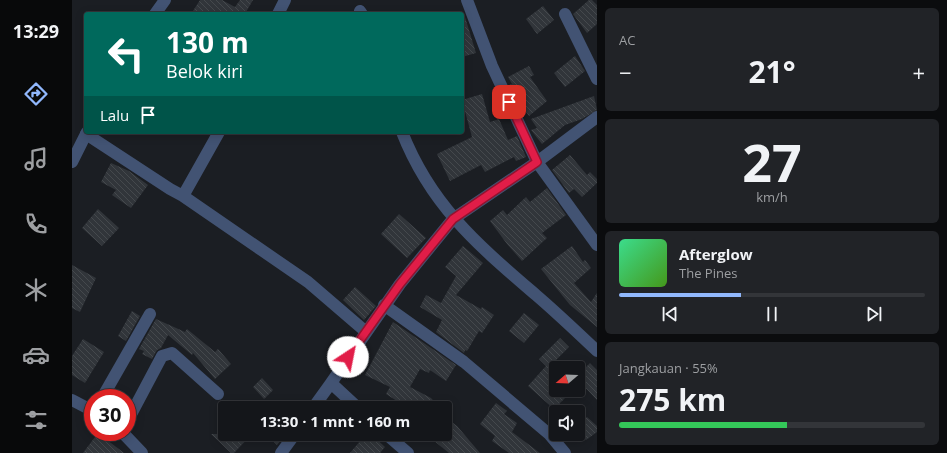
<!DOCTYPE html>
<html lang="id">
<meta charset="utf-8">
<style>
body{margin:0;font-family:"Open Sans",sans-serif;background:#212327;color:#f1f3f6;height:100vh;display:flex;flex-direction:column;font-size:15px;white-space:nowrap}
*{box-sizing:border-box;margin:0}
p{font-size:13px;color:#9d9fa2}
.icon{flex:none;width:22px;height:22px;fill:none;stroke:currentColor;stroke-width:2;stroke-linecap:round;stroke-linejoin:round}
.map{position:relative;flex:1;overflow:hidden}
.details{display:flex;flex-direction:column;gap:8px;padding:8px;background:#0b0c0e;width:350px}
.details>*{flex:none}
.hud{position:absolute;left:12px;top:12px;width:380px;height:122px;border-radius:4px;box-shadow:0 2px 10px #0003,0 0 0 1px #333539;background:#00695c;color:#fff;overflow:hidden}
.needle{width:26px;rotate:251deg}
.controls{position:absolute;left:477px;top:361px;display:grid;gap:8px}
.controls a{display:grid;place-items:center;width:36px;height:36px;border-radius:4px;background:#14161a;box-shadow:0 2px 10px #0003,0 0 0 1px #333539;font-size:20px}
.speed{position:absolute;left:12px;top:389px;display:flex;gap:8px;font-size:20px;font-weight:700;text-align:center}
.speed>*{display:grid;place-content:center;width:52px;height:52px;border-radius:50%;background:#14161a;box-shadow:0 2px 10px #0003,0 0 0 1px #333539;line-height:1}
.speed .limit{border:6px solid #d22;background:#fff;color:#111}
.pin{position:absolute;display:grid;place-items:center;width:34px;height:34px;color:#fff;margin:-17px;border-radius:8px;box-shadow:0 2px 6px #0006}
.me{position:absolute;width:44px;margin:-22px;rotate:34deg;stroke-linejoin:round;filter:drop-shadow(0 0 3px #0008)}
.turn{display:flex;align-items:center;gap:14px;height:84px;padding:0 16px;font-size:18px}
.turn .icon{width:52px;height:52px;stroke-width:2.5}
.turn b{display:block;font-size:28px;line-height:34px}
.then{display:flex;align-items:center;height:38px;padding:0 16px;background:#0003;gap:8px;font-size:15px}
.big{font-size:30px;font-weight:700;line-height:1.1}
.details .tile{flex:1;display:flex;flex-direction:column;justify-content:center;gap:6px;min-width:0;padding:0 14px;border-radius:6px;background:#212327}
.details .dial{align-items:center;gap:0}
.dial b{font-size:52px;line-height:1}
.song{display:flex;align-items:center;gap:12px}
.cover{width:48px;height:48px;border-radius:6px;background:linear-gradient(135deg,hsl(150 70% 55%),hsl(100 70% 35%))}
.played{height:4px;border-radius:2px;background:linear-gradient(90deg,#91b8fd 40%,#333539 40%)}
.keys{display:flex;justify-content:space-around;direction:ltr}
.heat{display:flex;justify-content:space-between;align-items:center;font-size:22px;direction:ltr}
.charge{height:6px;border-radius:3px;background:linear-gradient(90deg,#34c759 55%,#333539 0)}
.trip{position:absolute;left:146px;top:401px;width:234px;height:40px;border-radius:4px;background:#14161a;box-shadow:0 2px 10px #0003,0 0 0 1px #333539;font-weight:700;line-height:40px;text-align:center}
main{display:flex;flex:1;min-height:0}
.tabs{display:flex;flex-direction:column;width:72px;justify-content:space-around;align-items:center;background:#08090a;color:#9d9fa2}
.tabs .icon{width:28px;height:28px}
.tabs .on{color:#91b8fd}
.tabs b{font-size:18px;color:#f1f3f6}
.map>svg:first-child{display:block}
.building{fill:url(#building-back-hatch)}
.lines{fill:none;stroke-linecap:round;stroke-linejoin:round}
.minor{stroke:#425373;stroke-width:12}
.tertiary{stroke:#425373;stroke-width:12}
.route-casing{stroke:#92132f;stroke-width:10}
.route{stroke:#e11d48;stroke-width:7}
</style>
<main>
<nav class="tabs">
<b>13:29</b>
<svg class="icon on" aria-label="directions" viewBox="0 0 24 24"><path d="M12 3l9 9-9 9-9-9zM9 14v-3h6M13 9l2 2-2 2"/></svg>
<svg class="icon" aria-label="music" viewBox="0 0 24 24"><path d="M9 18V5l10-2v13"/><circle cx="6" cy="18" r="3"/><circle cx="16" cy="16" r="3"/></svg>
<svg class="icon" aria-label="phone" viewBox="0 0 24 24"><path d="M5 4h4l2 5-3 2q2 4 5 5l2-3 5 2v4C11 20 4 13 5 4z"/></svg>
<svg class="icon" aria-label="climate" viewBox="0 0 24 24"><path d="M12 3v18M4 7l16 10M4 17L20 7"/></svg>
<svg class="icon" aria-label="car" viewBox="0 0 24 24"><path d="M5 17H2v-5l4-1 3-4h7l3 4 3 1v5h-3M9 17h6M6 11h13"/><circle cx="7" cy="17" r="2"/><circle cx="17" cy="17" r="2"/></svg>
<svg class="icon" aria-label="filters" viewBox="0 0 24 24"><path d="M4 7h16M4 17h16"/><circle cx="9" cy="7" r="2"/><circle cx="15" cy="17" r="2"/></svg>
</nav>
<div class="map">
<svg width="525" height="453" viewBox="0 0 525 453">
<defs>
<pattern id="building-back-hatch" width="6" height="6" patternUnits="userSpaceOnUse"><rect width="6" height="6" fill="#31353a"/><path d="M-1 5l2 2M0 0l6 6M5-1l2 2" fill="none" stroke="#45494d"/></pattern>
</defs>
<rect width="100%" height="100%" fill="#1b1e23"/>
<path class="building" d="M128,0h22l13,7 5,-7h13l-7,12 4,2h-59z
M517,0h3l5,5v19l-10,9 -14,-19z
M471,6l11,14 -17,14 -11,-15z
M390,17h3l11,36 -14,4z
M503,56l10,15 -20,16 -11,-14z
M457,66l5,9 -4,2 17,24 -18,15 -15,-20 -5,-11 3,-1 -4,-7z
M410,94l8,28 9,-3 9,21 9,-4 9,21 -10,4 -2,-4 -29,15 -4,-7 -31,16 -13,-27 35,-17 -10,-37z
M522,96l3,14 -15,9 -17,6 -23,19 -11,-14 6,-2 -6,-9z
M498,155l17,20 3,-3 7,7v4l-15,14 -8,-8 -5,4 -17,-23z
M39,163l18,8 19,14 -17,23 -19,-13 4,-5 -15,-8z
M475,188l19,27 -24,18 5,5 -25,23 -15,-17 -17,-23 13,-11 4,5 19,-18 4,5z
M26,209l21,19 -17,18 -20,-18z
M327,214l27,24 -19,20 -26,-24z
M391,246l20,17 -27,32 25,14 1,-2 12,8 -12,18 -3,-2 -12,20 -2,-1 -1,3 -28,-21 6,-12 -22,-13 6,-12 15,8 15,-27 -11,-9z
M500,246l11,16 2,-2 6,8 -17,15 17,19 6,-9v34l-27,-22 -29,-36z
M0,265l24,13 -16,34 -8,-4z
M283,287l21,19 -12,14 -21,-20z
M60,311l8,5 -14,25 -8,-5z
M452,313l15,12 -15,18 -15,-12z
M84,319l29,13 2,-3 28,23 3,-3 13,15 -16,15 -22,-26 -1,2 -24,-20 -7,13 -4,2 -5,9 -10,-5 2,-3 -5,-2z
M321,322l63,43 -10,16 -16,-11 -1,3 -9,-4 -10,18 21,11 9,10h-32l-22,-14 4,-7 -25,-12z
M488,338l9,9 -13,13v30h3l7,7 -12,12 -26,-23 18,-20 -7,-7z
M11,339l21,13 -19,31 -13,-8v-19z
M518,363l7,7v30l-19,-20v-5z
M190,378l11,12 -9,9 -11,-12z
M424,403l11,8 -3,3 13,9 -5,9 28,21h-31l-17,-12 3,-5 -15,-12z
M373,417l12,9 23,27h-31l-16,-13 5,-6h7z
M515,417l10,9v6l-11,8 -8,-8v-9z
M26,433l26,20h-41z
M139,434h41l-18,19h-3z
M194,434h20l-9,11z
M294,434h5l14,13 -5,6h-30z"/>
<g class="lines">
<path class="minor" d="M395,0l25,66 45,96 60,83
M288,11l2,3
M206,14l7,-14
M493,14l32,65
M330,132c29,74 76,113 134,163 21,18 41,37 61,56
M14,134l84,55 13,7 125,86 57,49
M111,196l36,-64
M312,305l80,57 85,72 16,19
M30,398l48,-84
M0,400l21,11
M241,408l18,-25
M286,408l-27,-25 69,-99 53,-65 84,-57 60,-45
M55,422l35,-66 10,-3 46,41
M50,432l20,21
M314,434l22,19
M209,453l14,-19"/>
<path class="tertiary" d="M83,14l10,-14
M0,162l15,-30"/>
</g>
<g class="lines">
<g class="route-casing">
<path id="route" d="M276,357l52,-73 53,-65 84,-57 -28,-60"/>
</g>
<use href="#route" class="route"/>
</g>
</svg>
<div class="controls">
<a><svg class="needle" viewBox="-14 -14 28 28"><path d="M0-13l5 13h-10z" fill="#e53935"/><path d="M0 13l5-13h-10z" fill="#9d9fa2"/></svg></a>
<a><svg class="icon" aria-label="sound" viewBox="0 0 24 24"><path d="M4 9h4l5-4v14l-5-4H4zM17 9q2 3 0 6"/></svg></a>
</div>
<div class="speed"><div class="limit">30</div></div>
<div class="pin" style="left:437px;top:102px;background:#d93025"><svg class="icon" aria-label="arrive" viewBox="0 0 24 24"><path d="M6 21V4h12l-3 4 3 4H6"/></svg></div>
<svg class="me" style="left:276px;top:357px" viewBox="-20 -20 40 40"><circle r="19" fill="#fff"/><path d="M0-13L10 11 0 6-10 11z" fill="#e11d48"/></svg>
<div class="trip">13:30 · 1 mnt · 160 m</div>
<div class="hud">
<div class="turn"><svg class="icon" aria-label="left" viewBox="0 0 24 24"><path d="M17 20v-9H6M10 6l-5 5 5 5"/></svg><div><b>130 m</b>Belok kiri</div></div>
<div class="then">Lalu<svg class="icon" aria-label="arrive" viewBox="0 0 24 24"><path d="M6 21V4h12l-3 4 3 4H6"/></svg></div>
</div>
</div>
<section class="details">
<div class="tile"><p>AC</p>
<div class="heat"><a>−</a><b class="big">21°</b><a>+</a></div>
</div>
<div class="tile dial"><b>27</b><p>km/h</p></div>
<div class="tile">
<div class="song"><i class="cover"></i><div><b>Afterglow</b><p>The Pines</p></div></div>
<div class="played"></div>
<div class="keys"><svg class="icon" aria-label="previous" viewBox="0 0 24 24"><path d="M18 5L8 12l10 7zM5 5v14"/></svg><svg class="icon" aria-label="pause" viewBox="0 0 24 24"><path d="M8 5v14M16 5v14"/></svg><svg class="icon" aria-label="next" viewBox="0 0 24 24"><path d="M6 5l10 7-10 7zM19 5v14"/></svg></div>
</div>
<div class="tile"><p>Jangkauan · 55%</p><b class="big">275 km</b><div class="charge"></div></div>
</section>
</main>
